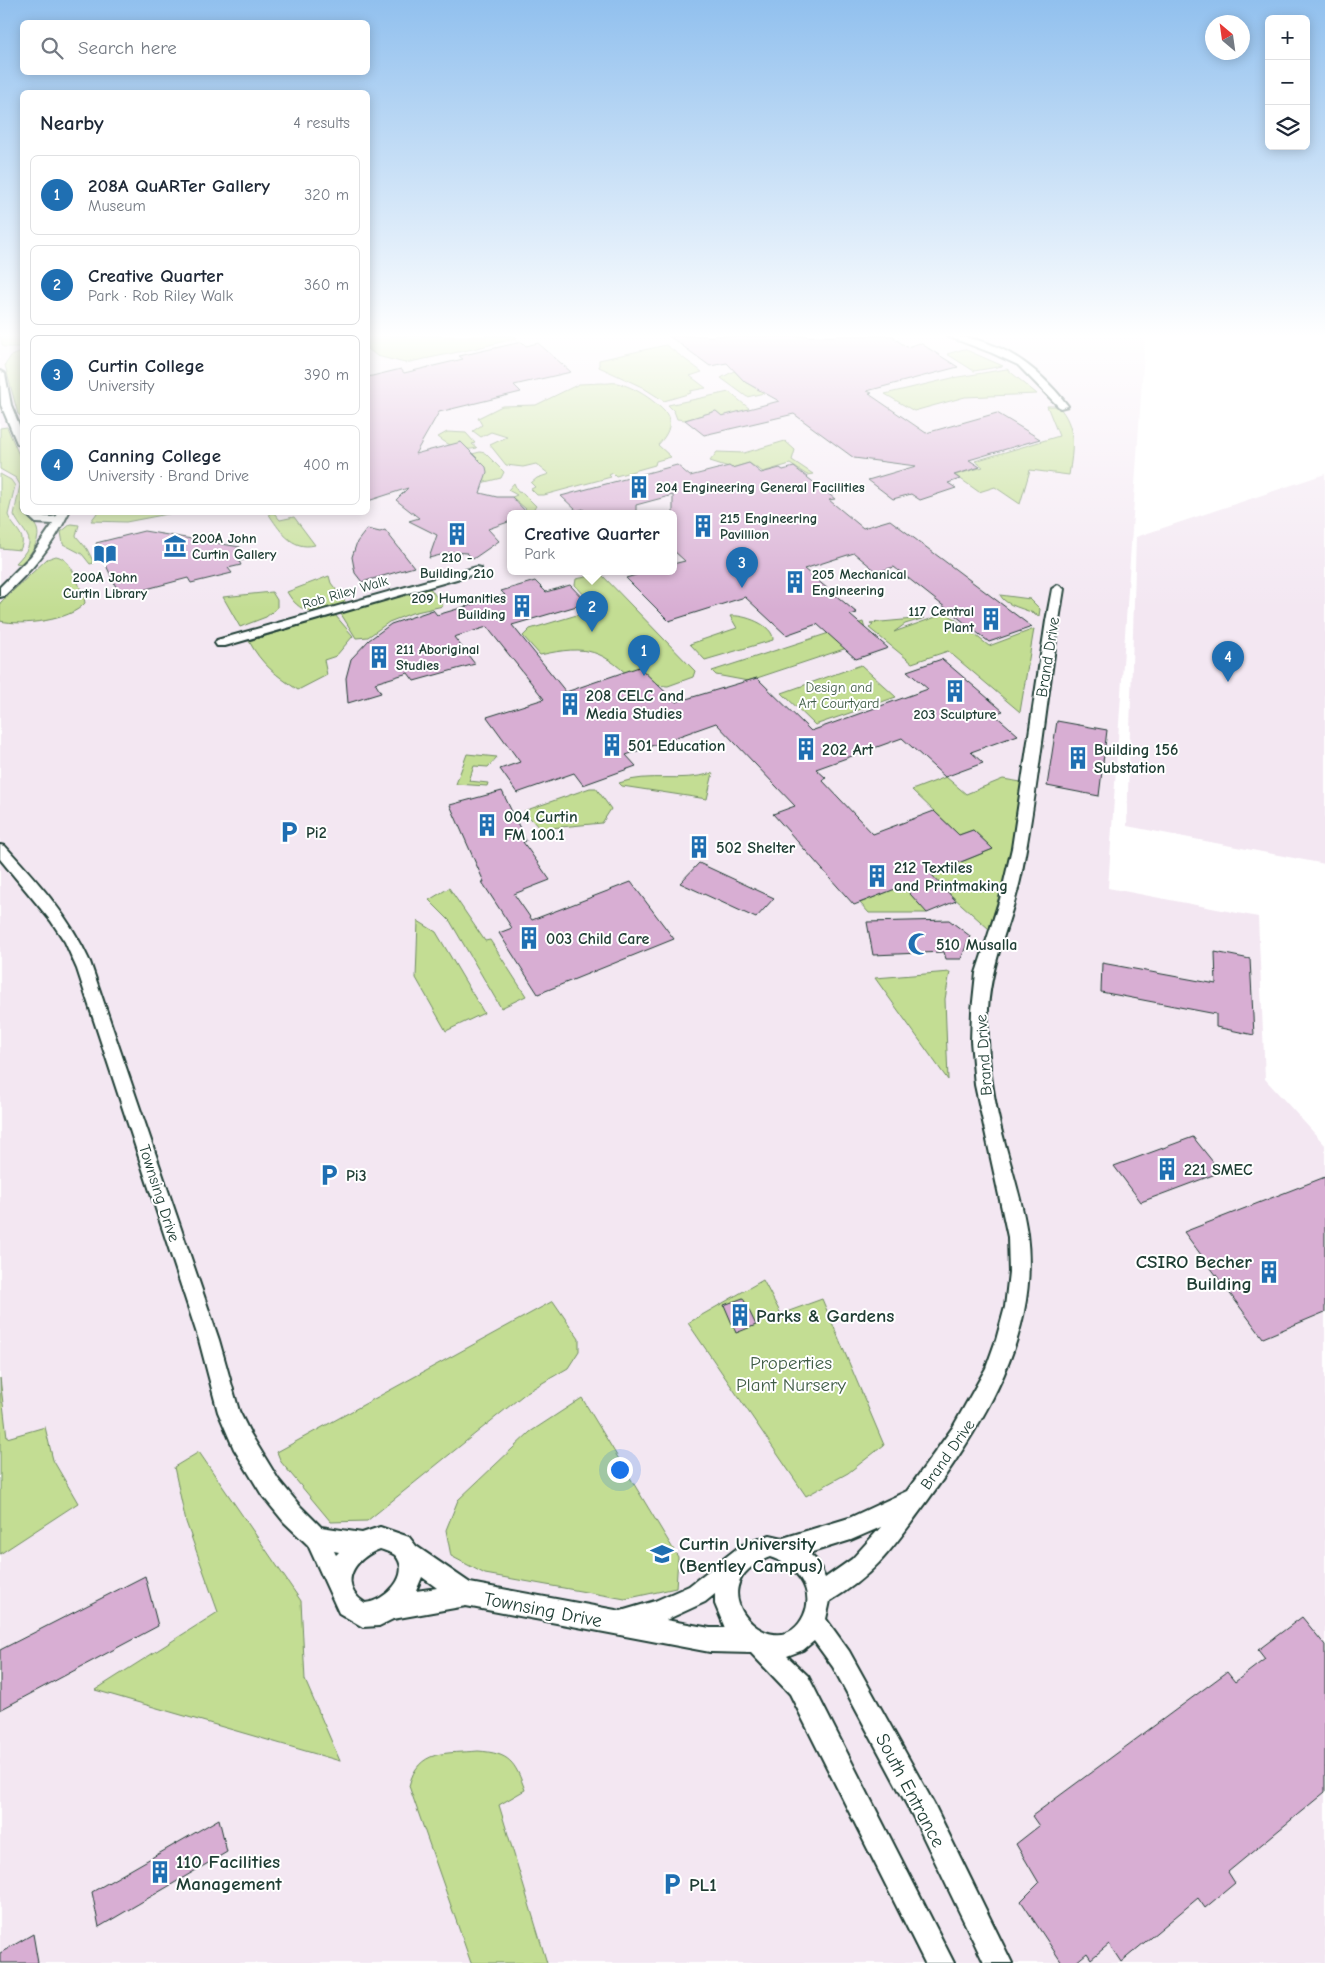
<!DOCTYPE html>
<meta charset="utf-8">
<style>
:root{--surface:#fff;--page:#f2f2f3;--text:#1f2937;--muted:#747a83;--line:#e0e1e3;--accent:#1f6fb2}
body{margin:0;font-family:"Comic Neue",sans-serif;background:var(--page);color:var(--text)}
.controls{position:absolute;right:15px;top:15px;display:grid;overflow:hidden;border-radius:8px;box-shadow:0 2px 12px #0003}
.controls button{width:45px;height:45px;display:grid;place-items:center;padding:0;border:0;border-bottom:1px solid var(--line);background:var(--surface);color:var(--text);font:25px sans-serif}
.compass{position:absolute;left:1205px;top:15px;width:45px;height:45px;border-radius:50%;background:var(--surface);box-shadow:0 2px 12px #0003;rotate:331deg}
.you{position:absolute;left:619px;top:1469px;width:18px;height:18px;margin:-12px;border:4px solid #fff;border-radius:50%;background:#1a73e8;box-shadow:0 0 0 8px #1a73e833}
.badge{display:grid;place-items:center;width:32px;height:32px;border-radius:50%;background:var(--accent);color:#fff;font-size:16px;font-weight:700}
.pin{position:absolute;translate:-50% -41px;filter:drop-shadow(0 1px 2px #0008)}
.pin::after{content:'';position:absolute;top:26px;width:18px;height:15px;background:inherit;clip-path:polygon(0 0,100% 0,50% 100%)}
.popup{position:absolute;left:507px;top:510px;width:170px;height:65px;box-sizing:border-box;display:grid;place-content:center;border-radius:8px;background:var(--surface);filter:drop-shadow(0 1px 4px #0005);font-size:16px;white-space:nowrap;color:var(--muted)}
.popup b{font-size:19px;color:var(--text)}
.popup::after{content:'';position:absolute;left:50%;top:100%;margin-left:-10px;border:10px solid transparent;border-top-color:var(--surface)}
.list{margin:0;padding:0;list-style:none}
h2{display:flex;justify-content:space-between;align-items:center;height:65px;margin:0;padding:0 20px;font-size:21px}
h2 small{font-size:16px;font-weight:400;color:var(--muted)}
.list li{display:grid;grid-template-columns:32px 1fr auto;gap:15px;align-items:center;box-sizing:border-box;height:80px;margin:0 10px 10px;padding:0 10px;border:1px solid var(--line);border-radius:8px}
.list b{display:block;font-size:19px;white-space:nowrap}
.list p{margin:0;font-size:16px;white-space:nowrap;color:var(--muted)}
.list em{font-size:16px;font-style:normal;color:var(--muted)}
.icon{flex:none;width:28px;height:28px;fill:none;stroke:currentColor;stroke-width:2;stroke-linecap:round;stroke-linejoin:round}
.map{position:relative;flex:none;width:1325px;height:1963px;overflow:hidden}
.search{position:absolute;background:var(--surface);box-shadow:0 2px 12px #0003;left:20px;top:20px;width:350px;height:55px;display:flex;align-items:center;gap:12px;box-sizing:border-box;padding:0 18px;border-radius:8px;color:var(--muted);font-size:19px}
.panel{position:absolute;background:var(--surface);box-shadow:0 2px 12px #0003;left:20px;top:90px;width:350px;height:425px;border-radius:8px}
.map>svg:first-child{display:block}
.built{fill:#f3e7f2;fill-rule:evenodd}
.green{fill:#c3dd93;stroke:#718d64}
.building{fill:#d8aed3;stroke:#1f3d34}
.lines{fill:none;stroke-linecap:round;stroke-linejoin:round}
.street-casing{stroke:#1f3d34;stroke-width:4}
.street{fill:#fff;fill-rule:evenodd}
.labels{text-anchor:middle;stroke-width:4;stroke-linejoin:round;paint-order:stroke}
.far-poi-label{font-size:14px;font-weight:bold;fill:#1f3d34;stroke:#fff;text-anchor:start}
.far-street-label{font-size:14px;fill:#1f3d34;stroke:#fff}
.far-park-label{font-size:14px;fill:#405d47;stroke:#fff}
.street-label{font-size:16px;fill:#1f3d34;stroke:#fff}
.poi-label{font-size:16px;font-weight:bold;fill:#1f3d34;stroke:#fff;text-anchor:start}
.near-poi-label{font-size:19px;font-weight:bold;fill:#1f3d34;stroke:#fff;text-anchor:start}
.near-park-label{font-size:19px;fill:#405d47;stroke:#fff}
.near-street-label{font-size:19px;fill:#1f3d34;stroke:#fff}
</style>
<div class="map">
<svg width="1325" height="1963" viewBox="0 0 1325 1963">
<rect width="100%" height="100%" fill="#fff"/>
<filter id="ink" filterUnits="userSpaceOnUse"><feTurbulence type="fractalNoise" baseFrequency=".02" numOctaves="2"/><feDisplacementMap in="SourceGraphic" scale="10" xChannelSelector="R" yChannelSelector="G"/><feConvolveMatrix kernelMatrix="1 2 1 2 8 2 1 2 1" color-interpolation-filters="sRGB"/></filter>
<g filter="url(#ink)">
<!-- built -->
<path class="built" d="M0 336H22V512H368V336H1145L1108 888 1258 917 1265 1079 1325 1145V1963H0ZM511 513H673V571H511Z
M1325 474V864L1127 826 1136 537Z"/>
<!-- green -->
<path class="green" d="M0 336H22V347H3Z
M368 336H515L517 338 473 349 405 363 377 356 368 349Z
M666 345 702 372 690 376 706 388 690 391 691 393 664 401 642 387 599 367V360Z
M964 349 1003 366 974 371 947 354Z
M22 352V417L18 414 5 365 11 356Z
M1007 369 1037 394 965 397 914 411 885 394 952 378Z
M734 371 745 382 764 393 747 397 721 378Z
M602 383C606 384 612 382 617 383 635 387 654 400 666 413 674 425 666 436 658 445L671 457 656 461 655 465 616 476 613 473 609 475 611 477 544 495H537L531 489 535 487 531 483 537 478 549 474 536 464 523 467 506 465 490 445 507 437 491 432 481 437 473 431 482 425 478 418 502 406 536 405 579 384Z
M729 392 750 409 722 416 716 411 685 420 677 419 674 411 668 405Z
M1047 406H1058C1077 426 1073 450 1069 475L1030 470 1020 504 995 487 979 492 955 475 983 467 975 461 1059 436Z
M7 427 22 462V512L25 513C27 518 31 520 35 525 44 538 30 555 21 564L16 563C40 538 26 538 14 515L20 485 16 478 0 469V428Z
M447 432 466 433 475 443 472 444 477 448C462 452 449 446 438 437Z
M785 441 795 450 792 460 813 474 807 475 790 464 763 472 749 463 732 468 710 461 717 452 744 453Z
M480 452 485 453 504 472 501 478 481 483 472 454Z
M0 474 11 480 15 486 8 515C13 529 28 534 20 550L0 548Z
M514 483 518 492 523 493 536 506 534 509 537 513H523L526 509 512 497 517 495 508 490Z
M97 513V512L173 513 126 522 91 521Z
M268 513H274L280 520 294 517 315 545C291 551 279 529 268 513Z
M71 524 79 525 76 536 87 549 94 563 90 564 82 554 63 544 61 532Z
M56 556C73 559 78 585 84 598L85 603C70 621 22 626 0 621V603L47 559Z
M601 574 693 669 695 671 693 677 668 686 637 684C603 650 588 644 540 655L523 636 530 629 597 609 575 585 576 579Z
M329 576 331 583 347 604C321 611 303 620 287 592Z
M426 588H430L443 606 412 613 389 622 368 637 356 638 341 614 353 608Z
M272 592 277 600V608L266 617 240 627 223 597Z
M1000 595 1030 599 1040 609 1039 616C1026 608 1006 607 1000 595Z
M947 613 989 646 1034 629 1020 712 948 651 912 663 869 628 873 625 870 623 925 618 905 624 894 632Z
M335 615 353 636 336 656 324 660 327 675 298 690C277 676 261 664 249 641Z
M730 616C743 614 774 625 773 640L705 660 690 644 737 628Z
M863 622 865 629 877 638 748 681 716 675 712 671Z
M861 665 896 697 815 725 782 693Z
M467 754 497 757 488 767 474 766 469 781 488 783 487 786 456 784Z
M713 773 707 799 622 786 619 783C650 772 679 783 713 773Z
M946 777 966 794 1003 779 1021 782 1012 852 989 929 944 889 927 913H869L860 903 993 849 973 830 959 835 912 790Z
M590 788H596L611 809 602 823 540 829 524 811Z
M449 888 485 941 490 940 526 996 501 1008 450 921 429 900Z
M418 921 436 932 484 1013 446 1031 416 978Z
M950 972 945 999 948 1080 875 978Z
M763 1280 781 1314 822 1299 884 1445 848 1473 806 1496 688 1323Z
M553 1301 579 1339V1351L568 1368 527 1392 367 1521 331 1522 281 1462 277 1452Z
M0 1378 7 1438 45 1427 53 1460 78 1503 0 1554Z
M582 1398 678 1557 676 1588 625 1599 485 1574 451 1556 446 1530 458 1500 530 1432Z
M199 1452 301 1601 305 1680 340 1761 95 1690 218 1612 186 1522 174 1467Z
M478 1751C510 1753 515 1762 525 1790L499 1805 547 1963H471L409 1786C418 1748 447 1754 478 1751Z"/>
<!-- building -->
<path class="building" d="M669 336H894L895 339 907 347 920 343 958 367 867 391 872 393 869 394 926 433 997 413 1040 439 969 460 980 467 954 475 960 479 948 483 956 488 920 500 911 494 893 499 868 480 916 466 854 458 794 414 704 435 685 420 716 411 722 416 779 401 745 382 727 363 710 366Z
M522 342 526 346 538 343 571 372 514 385 521 392 439 412 415 454 461 442 486 467 487 472 480 493 497 497H512L527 513H511V521L488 529 499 541 473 559 467 553 452 552 429 558 437 535 409 521 419 518 396 500 408 488 368 501V377L401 369 404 373 463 359 459 356Z
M749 463 761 473 780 468 783 470 794 467 835 499 829 500 863 528 890 520 1032 627 989 642 894 567 877 572 854 553 804 569 857 613 850 615 888 648 856 659 817 624 786 635 745 597 669 621 626 578 649 571H673V564L685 561 673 550V495L636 505V513H587L583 509 577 511 561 496 677 465 690 476 729 466 732 468Z
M367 529 380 532 385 530 414 567 362 582 355 573 352 557 357 542Z
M144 531 240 547 248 559 239 561 241 565 228 568 232 573 191 583 188 578 120 596 96 543Z
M535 581 546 592 570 585 587 603 512 625 566 692 639 667 676 702 757 678 811 731 928 689 907 671 942 659 1003 711 994 714 1018 735 971 752 983 763 945 777 902 738 816 769 826 778 822 780 873 834 934 811 959 835 973 830 993 849 931 874 956 901 927 913 903 886 854 905 773 814 795 806 716 723 626 755 636 766 583 785 574 773 517 793 500 769 520 762 487 717 544 699 487 627 454 637 475 664 414 681 408 673 375 683 381 693 348 703 346 678 351 659 369 640 391 624 433 610 437 615 505 595 501 591Z
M1057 721 1107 730 1099 796 1047 786Z
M502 791 526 841 523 842 550 880 514 894 532 920 631 882 674 939 538 994 499 933 512 928 482 882H484L450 805Z
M699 863 774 898 756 918 680 883Z
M949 920 970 936 961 959H946L944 952 873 955 867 922Z
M1215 952 1250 959 1254 1035 1216 1027V1014L1101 992 1102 963 1216 984Z
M1193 1137 1221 1172 1141 1202 1114 1166Z
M1325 1177V1312L1263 1338 1184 1232Z
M743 1298 756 1325 736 1333 724 1305Z
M145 1576 158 1626 0 1710V1650Z
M1302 1617 1325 1645V1792L1228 1872 1235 1883 1205 1908 1198 1898 1121 1962 1109 1944 1091 1959 1087 1953 1075 1963H1062L1021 1901 1039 1883 1016 1844 1039 1826 1032 1816 1227 1672 1235 1682 1265 1659 1258 1650Z
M219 1819 227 1852 99 1927 92 1892Z
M33 1934 38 1963H0V1953Z"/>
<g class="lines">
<defs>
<path id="street" d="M947 336C997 336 1039 368 1068 406L1060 408 1018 365 992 353Z
M0 371 5 374 11 405 22 432V446L17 443 1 405Z
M24 512C36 512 44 520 57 516L58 512H69C53 546 31 571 4 596L0 597V587L31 556 53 524 36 523Z
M477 567 481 568V572L225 646H217L215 643 217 640Z
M1058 585 1064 589C1048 683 1040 777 1022 871 1013 918 991 960 988 1009 986 1055 993 1100 1005 1144 1013 1174 1023 1204 1027 1234 1040 1334 984 1423 928 1500 896 1543 878 1573 830 1601L826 1619 849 1651 934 1804 1012 1963H984L916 1822 833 1667 814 1641 803 1650 787 1656 808 1676 954 1963H925L790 1694 751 1653 710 1652 466 1606 393 1619 379 1626 363 1627 339 1613 308 1545 284 1522 262 1495 234 1449 218 1412 199 1340 77 969 65 942 51 921 0 859V845L5 846C38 882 70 917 90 962L219 1340 239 1411 250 1433 278 1479 300 1506 321 1527 362 1533 380 1527 409 1537 416 1546 470 1583 621 1611 655 1601 689 1586 740 1546 770 1535 783 1538 849 1518 907 1491 953 1427 986 1368 996 1340 1005 1307 1009 1272 1008 1237 975 1085 971 1041 972 1011 976 973 1000 899 1012 848 1046 621 1052 589ZM881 1527 852 1559 825 1578 818 1562 809 1553 851 1540ZM380 1549C385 1551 391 1552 395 1555 413 1574 385 1602 365 1603 337 1585 354 1558 380 1549ZM334 1551 339 1552 336 1555ZM770 1557C794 1564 816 1589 804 1615 778 1672 690 1587 770 1557ZM422 1577 437 1588 416 1591ZM715 1594V1604L725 1628H710L666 1620 705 1602Z"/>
</defs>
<!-- street casing -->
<use href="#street" class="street-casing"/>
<!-- street -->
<use href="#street" class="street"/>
</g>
</g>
<!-- sky -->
<linearGradient id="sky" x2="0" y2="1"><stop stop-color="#91c0ee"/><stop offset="0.55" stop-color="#fff"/><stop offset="1" stop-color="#fff" stop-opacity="0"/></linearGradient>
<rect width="1325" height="610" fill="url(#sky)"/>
<!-- icons -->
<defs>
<symbol id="building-bare" viewBox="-9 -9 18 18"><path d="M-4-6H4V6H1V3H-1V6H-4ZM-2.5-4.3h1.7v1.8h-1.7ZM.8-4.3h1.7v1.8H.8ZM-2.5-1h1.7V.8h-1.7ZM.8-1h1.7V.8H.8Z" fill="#1f6fb2" stroke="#fff" stroke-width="2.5" paint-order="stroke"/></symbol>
<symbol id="museum-bare" viewBox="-9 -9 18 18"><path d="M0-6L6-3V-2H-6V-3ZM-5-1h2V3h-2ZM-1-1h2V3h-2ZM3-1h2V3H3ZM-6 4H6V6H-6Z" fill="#1f6fb2" stroke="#fff" stroke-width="2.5" paint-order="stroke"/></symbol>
<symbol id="library-bare" viewBox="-9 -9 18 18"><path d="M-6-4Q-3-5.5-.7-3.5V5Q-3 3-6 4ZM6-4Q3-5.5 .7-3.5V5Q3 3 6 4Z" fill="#1f6fb2" stroke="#fff" stroke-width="2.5" paint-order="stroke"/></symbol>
<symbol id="parking-bare" viewBox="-9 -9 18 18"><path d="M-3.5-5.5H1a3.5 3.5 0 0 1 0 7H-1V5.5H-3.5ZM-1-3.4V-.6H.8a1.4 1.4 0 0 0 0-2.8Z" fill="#1f6fb2" stroke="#fff" stroke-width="2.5" paint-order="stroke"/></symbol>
<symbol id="mosque-bare" viewBox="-9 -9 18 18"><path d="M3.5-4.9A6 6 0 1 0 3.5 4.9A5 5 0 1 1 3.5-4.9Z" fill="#1f6fb2" stroke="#fff" stroke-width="2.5" paint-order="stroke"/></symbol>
<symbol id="university-bare" viewBox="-9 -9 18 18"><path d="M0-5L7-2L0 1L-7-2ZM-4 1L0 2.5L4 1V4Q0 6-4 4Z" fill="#1f6fb2" stroke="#fff" stroke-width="2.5" paint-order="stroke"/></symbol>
</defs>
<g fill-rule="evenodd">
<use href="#building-bare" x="623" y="471" width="32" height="32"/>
<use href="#building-bare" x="687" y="510" width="32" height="32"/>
<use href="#building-bare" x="441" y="518" width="32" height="32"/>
<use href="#museum-bare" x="159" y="530" width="32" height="32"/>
<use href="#library-bare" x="89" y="538" width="32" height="32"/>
<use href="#building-bare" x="779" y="566" width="32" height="32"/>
<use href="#building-bare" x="506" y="590" width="32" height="32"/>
<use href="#building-bare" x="975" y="603" width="32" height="32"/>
<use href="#building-bare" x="363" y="641" width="32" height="32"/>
<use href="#building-bare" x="939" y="675" width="32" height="32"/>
<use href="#building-bare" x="554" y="688" width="32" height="32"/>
<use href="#building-bare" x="596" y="729" width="32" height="32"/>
<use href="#building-bare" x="790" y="733" width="32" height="32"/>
<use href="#building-bare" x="1062" y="742" width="32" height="32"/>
<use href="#building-bare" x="471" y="809" width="32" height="32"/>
<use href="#parking-bare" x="273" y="816" width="32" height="32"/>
<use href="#building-bare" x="683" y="831" width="32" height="32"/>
<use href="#building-bare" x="861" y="860" width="32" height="32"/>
<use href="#building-bare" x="513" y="922" width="32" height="32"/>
<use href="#mosque-bare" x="903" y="928" width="32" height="32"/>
<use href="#building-bare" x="1151" y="1153" width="32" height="32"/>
<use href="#parking-bare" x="313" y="1159" width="32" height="32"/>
<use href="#building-bare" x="1253" y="1256" width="32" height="32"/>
<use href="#building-bare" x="724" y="1299" width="32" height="32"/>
<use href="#university-bare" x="646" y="1538" width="32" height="32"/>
<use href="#building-bare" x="144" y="1856" width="32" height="32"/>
<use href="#parking-bare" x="656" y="1868" width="32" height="32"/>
</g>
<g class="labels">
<!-- far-poi labels -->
<g class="far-poi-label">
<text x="656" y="492">204 Engineering General Facilities</text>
<text x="720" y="523">215 Engineering<tspan x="720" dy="16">Pavillion</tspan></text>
<text x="192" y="543">200A John<tspan x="192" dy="16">Curtin Gallery</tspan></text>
<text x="457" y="562" text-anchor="middle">210 -<tspan x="457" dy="16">Building 210</tspan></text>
<text x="812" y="579">205 Mechanical<tspan x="812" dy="16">Engineering</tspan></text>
<text x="105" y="582" text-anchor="middle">200A John<tspan x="105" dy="16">Curtin Library</tspan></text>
<text x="506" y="603" text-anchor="end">209 Humanities<tspan x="506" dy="16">Building</tspan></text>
<text x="974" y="616" text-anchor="end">117 Central<tspan x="974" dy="16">Plant</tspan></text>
<text x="396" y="654">211 Aboriginal<tspan x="396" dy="16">Studies</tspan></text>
<text x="955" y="719" text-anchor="middle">203 Sculpture</text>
</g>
<!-- far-street labels -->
<g class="far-street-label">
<text transform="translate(345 592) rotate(-16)" y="5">Rob Riley Walk</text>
</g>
<!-- far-park labels -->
<g class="far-park-label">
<text x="839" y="692">Design and<tspan x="839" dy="16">Art Courtyard</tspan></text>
</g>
<!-- street labels -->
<g class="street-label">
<text transform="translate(1047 657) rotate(-81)" y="6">Brand Drive</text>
<text transform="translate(983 1055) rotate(-94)" y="6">Brand Drive</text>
<text transform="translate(160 1193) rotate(72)" y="6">Townsing Drive</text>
<text transform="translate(947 1454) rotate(-55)" y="6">Brand Drive</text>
</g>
<!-- poi labels -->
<g class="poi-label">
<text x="586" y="701">208 CELC and<tspan x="586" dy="18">Media Studies</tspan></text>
<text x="628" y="751">501 Education</text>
<text x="822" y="755">202 Art</text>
<text x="1094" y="755">Building 156<tspan x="1094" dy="18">Substation</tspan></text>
<text x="504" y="822">004 Curtin<tspan x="504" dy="18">FM 100.1</tspan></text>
<text x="306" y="838">Pi2</text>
<text x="716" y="853">502 Shelter</text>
<text x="894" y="873">212 Textiles<tspan x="894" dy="18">and Printmaking</tspan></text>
<text x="546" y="944">003 Child Care</text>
<text x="936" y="950">510 Musalla</text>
<text x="1184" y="1175">221 SMEC</text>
<text x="346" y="1181">Pi3</text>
</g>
<!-- near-poi labels -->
<g class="near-poi-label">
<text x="1252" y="1268" text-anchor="end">CSIRO Becher<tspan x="1252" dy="22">Building</tspan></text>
<text x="756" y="1322">Parks &amp; Gardens</text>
<text x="679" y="1550">Curtin University<tspan x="679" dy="22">(Bentley Campus)</tspan></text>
<text x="176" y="1868">110 Facilities<tspan x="176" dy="22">Management</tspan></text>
<text x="689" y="1891">PL1</text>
</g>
<!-- near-park labels -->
<g class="near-park-label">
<text x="791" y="1369">Properties<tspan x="791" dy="22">Plant Nursery</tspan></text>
</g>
<!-- near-street labels -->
<g class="near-street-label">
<text transform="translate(543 1609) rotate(11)" y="7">Townsing Drive</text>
<text transform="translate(911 1790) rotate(62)" y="7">South Entrance</text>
</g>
</g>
</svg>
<div class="controls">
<button>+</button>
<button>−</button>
<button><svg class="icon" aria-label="layers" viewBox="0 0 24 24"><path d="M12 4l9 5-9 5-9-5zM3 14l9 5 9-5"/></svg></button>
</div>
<svg class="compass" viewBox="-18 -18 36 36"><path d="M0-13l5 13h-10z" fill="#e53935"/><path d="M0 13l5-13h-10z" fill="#747a83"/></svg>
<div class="you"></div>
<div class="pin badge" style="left:644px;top:676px">1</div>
<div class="pin badge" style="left:592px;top:632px">2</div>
<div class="popup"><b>Creative Quarter</b>Park</div>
<div class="pin badge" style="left:742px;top:588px">3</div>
<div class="pin badge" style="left:1228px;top:682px">4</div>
<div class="search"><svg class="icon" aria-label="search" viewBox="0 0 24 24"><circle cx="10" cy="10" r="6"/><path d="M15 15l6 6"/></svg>Search here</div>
<section class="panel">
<h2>Nearby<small>4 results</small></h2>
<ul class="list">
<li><span class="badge">1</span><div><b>208A QuARTer Gallery</b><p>Museum</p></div><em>320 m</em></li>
<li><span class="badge">2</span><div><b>Creative Quarter</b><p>Park · Rob Riley Walk</p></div><em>360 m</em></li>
<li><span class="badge">3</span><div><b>Curtin College</b><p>University</p></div><em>390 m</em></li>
<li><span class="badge">4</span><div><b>Canning College</b><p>University · Brand Drive</p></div><em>400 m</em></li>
</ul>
</section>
</div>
